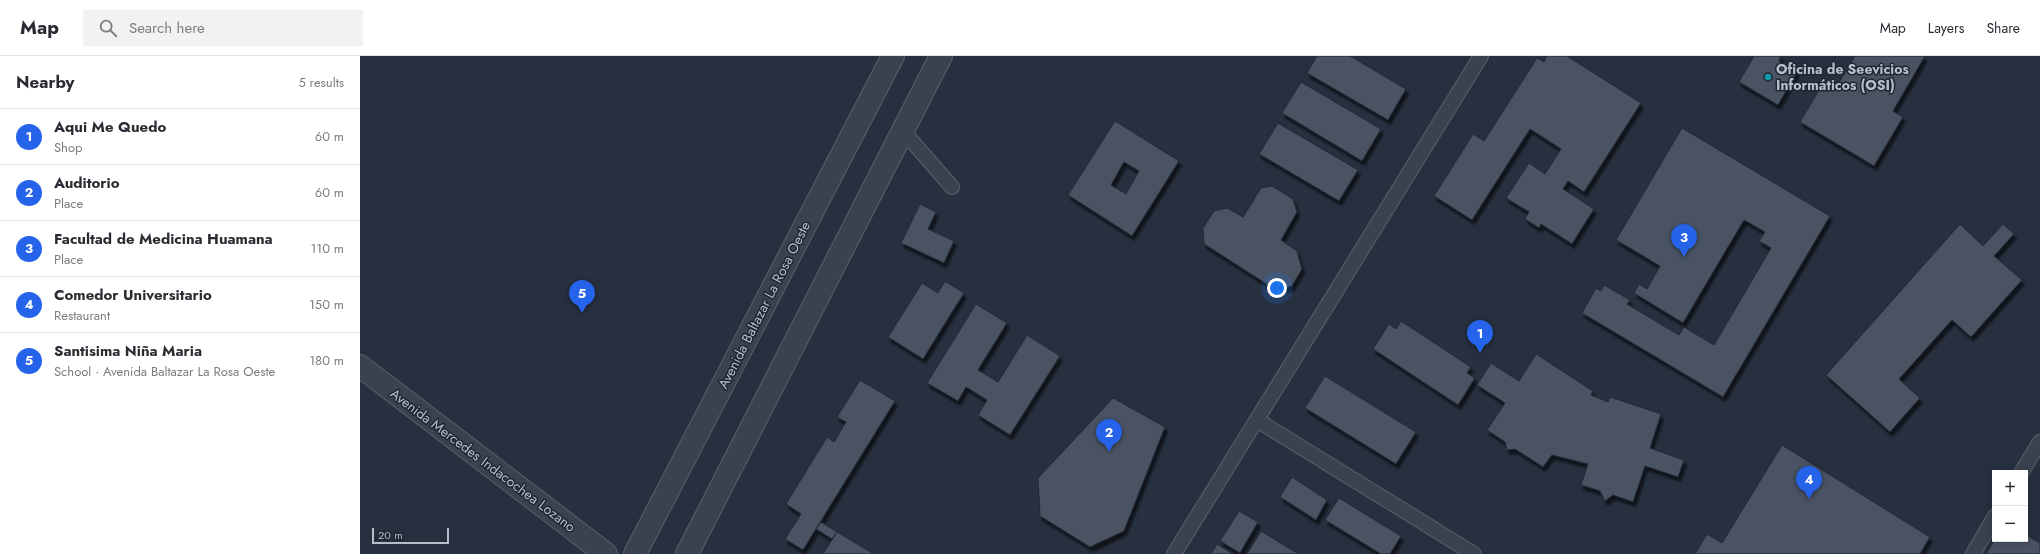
<!DOCTYPE html>
<meta charset="utf-8">
<style>
:root{--surface:#fff;--page:#f2f2f3;--text:#2b2b33;--muted:#7c7c81;--line:#e1e1e2;--accent:#2563eb}
body{margin:0;font-family:Jost,sans-serif;background:var(--page);color:var(--text)}
.controls{position:absolute;right:12px;bottom:12px;display:grid;overflow:hidden;border-radius:0px;box-shadow:0 2px 10px #0003}
.controls button{width:36px;height:36px;display:grid;place-items:center;padding:0;border:0;border-bottom:1px solid var(--line);background:var(--surface);color:var(--text);font:20px sans-serif}
.scale{position:absolute;left:12px;bottom:10px;width:77px;box-sizing:border-box;padding-left:4px;border:2px solid #b8bdc9;border-top:0;font-size:11px;line-height:14px;white-space:nowrap;color:#b8bdc9;-webkit-text-stroke:3px #202734;paint-order:stroke}
.you{position:absolute;left:917px;top:232px;width:14px;height:14px;margin:-10px;border:3px solid #fff;border-radius:50%;background:#1a73e8;box-shadow:0 0 0 6px #1a73e833}
.badge{display:grid;place-items:center;width:26px;height:26px;border-radius:50%;background:var(--accent);color:#fff;font-size:13px;font-weight:700}
.pin{position:absolute;translate:-50% -33px;filter:drop-shadow(0 1px 2px #0008)}
.pin::after{content:'';position:absolute;top:21px;width:14px;height:12px;background:inherit;clip-path:polygon(0 0,100% 0,50% 100%)}
.list{margin:0;padding:0;list-style:none}
h2{display:flex;justify-content:space-between;align-items:center;height:52px;margin:0;padding:0 16px;font-size:17px}
h2 small{font-size:13px;font-weight:400;color:var(--muted)}
.list li{display:grid;grid-template-columns:26px 1fr auto;gap:12px;align-items:center;box-sizing:border-box;height:56px;padding:0 16px;border-top:1px solid var(--line)}
.list b{display:block;font-size:15px;white-space:nowrap}
.list p{margin:0;font-size:13px;white-space:nowrap;color:var(--muted)}
.list em{font-size:13px;font-style:normal;color:var(--muted)}
.icon{flex:none;width:22px;height:22px;fill:none;stroke:currentColor;stroke-width:2;stroke-linecap:round;stroke-linejoin:round}
.map{position:relative;flex:none;width:1680px;height:498px;overflow:hidden}
header{display:flex;align-items:center;gap:24px;box-sizing:border-box;height:56px;padding:0 20px;background:var(--surface);border-bottom:1px solid var(--line)}
header strong{font-size:19px}
nav{display:flex;gap:22px;margin-inline-start:auto;font-size:14px}
.search{width:280px;height:36px;background:var(--page);display:flex;align-items:center;gap:10px;box-sizing:border-box;padding:0 14px;border-radius:0px;color:var(--muted);font-size:15px}
main{display:flex}
aside{flex:1;background:var(--surface)}
.map>svg:first-child{display:block}
.building{fill:#495262;stroke:#222936;fill-rule:evenodd;filter:url(#shadow)}
.lines{fill:none;stroke-linecap:round;stroke-linejoin:round}
.service-casing{stroke:#59606c;stroke-width:16}
.tertiary-casing{stroke:#59606c;stroke-width:24}
.service{stroke:#3b424f;stroke-width:14}
.tertiary{stroke:#3b424f;stroke-width:22}
.culture-dot{fill:#0f9aa8;stroke:#202734;stroke-width:1.5}
.labels{text-anchor:middle;stroke-width:3;stroke-linejoin:round;paint-order:stroke}
.poi-label{font-size:14px;font-weight:bold;fill:#b8bdc9;stroke:#202734;text-anchor:start}
.street-label{font-size:14px;fill:#b8bdc9;stroke:#202734}
</style>
<header>
<strong>Map</strong>
<div class="search"><svg class="icon" aria-label="search" viewBox="0 0 24 24"><circle cx="10" cy="10" r="6"/><path d="M15 15l6 6"/></svg>Search here</div>
<nav><a>Map</a><a>Layers</a><a>Share</a></nav>
</header>
<main>
<aside>
<h2>Nearby<small>5 results</small></h2>
<ul class="list">
<li><span class="badge">1</span><div><b>Aqui Me Quedo</b><p>Shop</p></div><em>60 m</em></li>
<li><span class="badge">2</span><div><b>Auditorio</b><p>Place</p></div><em>60 m</em></li>
<li><span class="badge">3</span><div><b>Facultad de Medicina Huamana</b><p>Place</p></div><em>110 m</em></li>
<li><span class="badge">4</span><div><b>Comedor Universitario</b><p>Restaurant</p></div><em>150 m</em></li>
<li><span class="badge">5</span><div><b>Santisima Niña Maria</b><p>School · Avenida Baltazar La Rosa Oeste</p></div><em>180 m</em></li>
</ul>
</aside>
<div class="map">
<svg width="1680" height="498" viewBox="0 0 1680 498">
<defs>
<filter id="shadow"><feDropShadow dx="2.5" dy="4.5" stdDeviation="1" flood-color="#0009"/></filter>
</defs>
<rect width="100%" height="100%" fill="#27303f"/>
<!-- building -->
<path class="building" d="M957 0H990L1046 33 1028 64 947 17Z
M1187 0H1207L1281 47 1224 136 1208 125 1203 133 1234 153 1212 188 1181 168 1179 172 1165 163 1169 156 1146 142 1169 107 1185 118 1201 93 1170 73 1112 164 1074 140 1113 78 1124 85 1177 2 1184 6Z
M1394 0H1421L1419 5 1437 16 1418 49 1379 26Z
M1495 0H1565L1533 55 1543 61 1514 110 1440 66 1465 24 1477 30Z
M941 26 1021 73 1002 105 922 57Z
M755 65 819 105 772 180 708 139ZM764 106 779 115 766 138 751 129Z
M918 67 998 114 979 145 899 98Z
M1322 72 1470 160 1363 341 1222 257 1236 232 1241 235 1244 229 1270 244 1267 248 1319 279 1324 271 1354 289 1411 192 1399 185 1405 176 1384 164 1323 267 1274 237 1279 228 1287 233 1300 210 1256 184Z
M912 130 933 143 937 156 921 184 937 195 942 213 932 230 916 234 844 188 843 172 854 155 867 152 883 161 901 132Z
M560 148 576 156 568 173 594 185 584 207 541 187Z
M1600 168 1623 190 1643 168 1654 178 1634 200 1662 224 1611 281 1592 264 1539 323 1560 342 1530 376 1466 319Z
M585 225 604 237 563 303 528 281 562 227 578 237Z
M616 248 647 267 618 314 638 326 667 279 700 300 650 379 618 359 627 344 606 331 598 345 567 327Z
M1041 265 1111 311 1107 317 1115 322 1098 349 1013 293 1029 268 1036 273Z
M1176 298 1233 335 1231 339 1248 346 1250 341 1301 358 1290 392 1324 404 1318 421 1285 410 1273 446 1253 439 1245 445 1240 435 1221 429 1228 408 1192 399 1183 411 1155 393 1147 394 1145 386 1127 374 1145 347 1117 329 1131 307 1159 325Z
M965 320 1056 376 1036 408 945 352Z
M500 324 535 345 443 494 425 483 441 458 426 448 467 381 474 386 486 366 477 361Z
M753 342 805 371 764 475 730 491 680 460 678 422Z
M1422 389 1570 481 1560 498H1335L1347 478 1362 487Z
M932 421 967 444 956 464 920 441Z
M979 442 1041 480 1030 498H1021L965 464Z
M879 455 898 466 880 497 860 485Z
M461 466 477 476 472 483 456 473Z
M901 475 937 497 936 498H887Z
M477 476 514 498H463Z
M1665 478 1680 487V498H1626L1635 483H1665Z
M857 488 873 498H851Z"/>
<g class="lines">
<defs>
<path id="service" d="M543 75 592 131
M897 364 1114 498
M1661 417 1680 386
M814 498 1121 0
M1613 498 1635 460"/>
<path id="tertiary" d="M0 310 246 498
M275 498 533 0
M327 498 581 0"/>
</defs>
<!-- service casing -->
<use href="#service" class="service-casing"/>
<!-- tertiary casing -->
<use href="#tertiary" class="tertiary-casing"/>
<!-- service -->
<use href="#service" class="service"/>
<!-- tertiary -->
<use href="#tertiary" class="tertiary"/>
</g>
<!-- markers -->
<circle class="culture-dot" cx="1408" cy="21" r="4"/>
<g class="labels">
<!-- poi labels -->
<g class="poi-label">
<text x="1416" y="18">Oficina de Seevicios<tspan x="1416" dy="16">Informáticos (OSI)</tspan></text>
</g>
<!-- street labels -->
<g class="street-label">
<text transform="translate(404 249) rotate(-63)" y="5">Avenida Baltazar La Rosa Oeste</text>
<text transform="translate(123 404) rotate(37)" y="5">Avenida Mercedes Indacochea Lozano</text>
</g>
</g>
</svg>
<div class="controls">
<button>+</button>
<button>−</button>
</div>
<div class="scale">20 m</div>
<div class="you"></div>
<div class="pin badge" style="left:1120px;top:297px">1</div>
<div class="pin badge" style="left:749px;top:396px">2</div>
<div class="pin badge" style="left:1324px;top:201px">3</div>
<div class="pin badge" style="left:1449px;top:443px">4</div>
<div class="pin badge" style="left:222px;top:257px">5</div>
</div>
</main>
